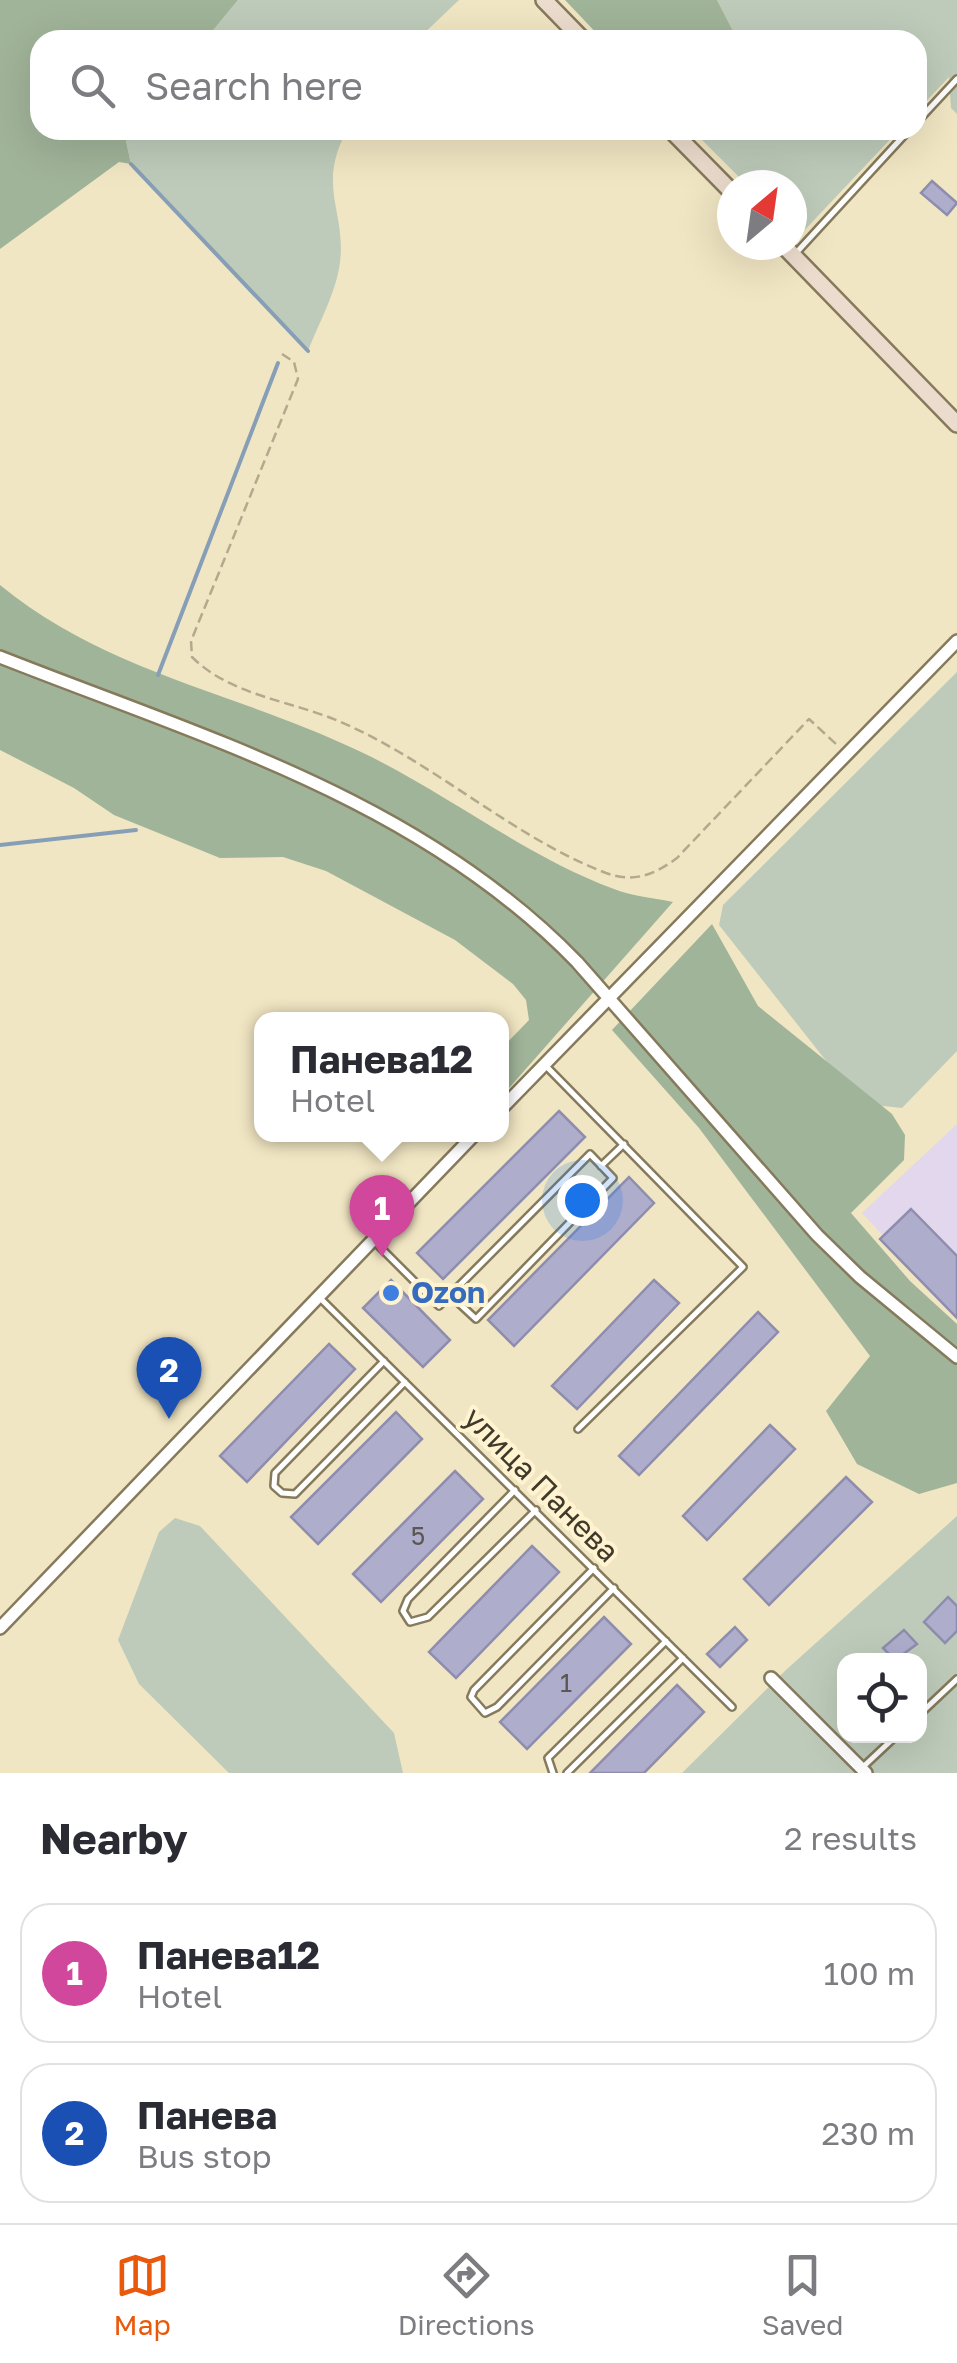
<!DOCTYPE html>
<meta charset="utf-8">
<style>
:root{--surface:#fff;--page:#f7f7f7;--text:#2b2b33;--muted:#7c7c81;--line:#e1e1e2;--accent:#ea580c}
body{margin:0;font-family:"Golos Text",sans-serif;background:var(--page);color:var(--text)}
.controls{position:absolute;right:30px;bottom:30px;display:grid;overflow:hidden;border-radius:20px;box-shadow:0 10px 40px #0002}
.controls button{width:90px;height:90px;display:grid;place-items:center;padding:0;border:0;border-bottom:2px solid var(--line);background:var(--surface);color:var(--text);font:50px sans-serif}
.compass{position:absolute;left:717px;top:170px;width:90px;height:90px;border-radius:50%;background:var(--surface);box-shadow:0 10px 40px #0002;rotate:29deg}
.you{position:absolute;left:582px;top:1200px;width:35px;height:35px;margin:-25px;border:8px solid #fff;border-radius:50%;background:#1a73e8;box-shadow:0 0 0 15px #1a73e833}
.badge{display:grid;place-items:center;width:65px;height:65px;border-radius:50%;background:var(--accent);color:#fff;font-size:32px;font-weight:700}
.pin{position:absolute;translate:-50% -82px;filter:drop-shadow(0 2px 5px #0008)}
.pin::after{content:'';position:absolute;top:52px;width:35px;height:30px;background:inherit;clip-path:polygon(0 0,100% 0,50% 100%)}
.popup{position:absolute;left:254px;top:1012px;width:255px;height:130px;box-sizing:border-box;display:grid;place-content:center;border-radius:20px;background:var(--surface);filter:drop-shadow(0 2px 8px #0005);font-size:32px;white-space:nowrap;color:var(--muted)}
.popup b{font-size:38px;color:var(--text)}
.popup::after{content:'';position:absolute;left:50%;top:100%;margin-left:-20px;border:20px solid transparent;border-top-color:var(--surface)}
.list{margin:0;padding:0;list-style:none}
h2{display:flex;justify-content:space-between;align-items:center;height:130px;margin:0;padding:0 40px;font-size:42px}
h2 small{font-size:32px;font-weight:400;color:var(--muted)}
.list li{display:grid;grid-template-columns:65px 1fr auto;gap:30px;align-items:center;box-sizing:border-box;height:140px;margin:0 20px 20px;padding:0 20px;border:2px solid var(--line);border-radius:30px}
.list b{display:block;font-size:38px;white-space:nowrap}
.list p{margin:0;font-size:32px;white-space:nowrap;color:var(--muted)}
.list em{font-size:32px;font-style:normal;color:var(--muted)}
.icon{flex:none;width:55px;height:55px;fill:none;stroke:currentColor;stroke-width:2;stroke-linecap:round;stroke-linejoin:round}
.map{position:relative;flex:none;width:957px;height:1773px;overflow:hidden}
.search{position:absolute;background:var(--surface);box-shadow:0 10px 40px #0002;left:30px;right:30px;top:30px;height:110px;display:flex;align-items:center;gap:25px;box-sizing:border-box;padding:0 35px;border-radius:30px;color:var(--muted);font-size:38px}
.sheet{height:450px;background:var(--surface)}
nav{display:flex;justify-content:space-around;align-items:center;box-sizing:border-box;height:140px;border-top:2px solid var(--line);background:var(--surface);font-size:28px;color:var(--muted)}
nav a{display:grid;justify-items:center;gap:5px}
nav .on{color:var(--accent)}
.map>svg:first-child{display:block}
.industrial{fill:#e2d7ec}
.green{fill:#becbba;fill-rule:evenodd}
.forest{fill:#a0b499}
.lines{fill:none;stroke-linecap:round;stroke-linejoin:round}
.stream{stroke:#879fb6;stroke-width:4}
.building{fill:#aeadcc;stroke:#8e8dad;stroke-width:2.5}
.lane-casing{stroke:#857a5b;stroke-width:10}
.street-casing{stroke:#857a5b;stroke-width:16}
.secondary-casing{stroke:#857a5b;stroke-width:20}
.path{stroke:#b2aa8e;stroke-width:2.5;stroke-dasharray:10 5;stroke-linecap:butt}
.lane{stroke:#fff;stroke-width:5}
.street{stroke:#fff;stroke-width:11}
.secondary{stroke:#ecdccd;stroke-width:15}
.shop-dot{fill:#3f7fe0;stroke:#fff3d0;stroke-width:4}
.labels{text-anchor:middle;stroke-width:8;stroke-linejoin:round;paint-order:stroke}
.number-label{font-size:25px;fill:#5b5754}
.shop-label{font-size:30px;font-weight:bold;fill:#366cbe;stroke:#fff3d0;text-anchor:start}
.street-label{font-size:30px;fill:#3f3a2c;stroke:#fff3d0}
</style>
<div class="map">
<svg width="957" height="1773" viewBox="0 0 957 1773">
<rect width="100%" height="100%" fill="#f1e6c3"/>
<!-- industrial -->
<path class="industrial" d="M957 1124V1315L862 1213Z"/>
<!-- green -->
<path class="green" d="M238 0H459L417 40H205Z
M717 0H957V114L951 108 949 77 917 111V40H732L733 31Z
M134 130H347C315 189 349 213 339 269 334 296 318 325 308 351L131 164 126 140Z
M692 130H899L799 236 792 229V185H747Z
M957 672V1051L902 1108 874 1105 853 1095 719 925 723 905Z
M957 1516V1773H682L787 1669ZM844 1660H920V1736H844Z
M175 1518 200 1526 394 1733 403 1773H229L139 1684 118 1640 159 1532Z"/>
<!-- forest -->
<path class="forest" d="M0 0H238L205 40H40V130H134L126 141 131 164 119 162 0 249Z
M565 0H717L733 31 732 40H603Z
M0 585C107 673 236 692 359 751 446 792 523 855 614 889 632 896 654 898 673 902L502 1096V1048L529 1020 526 1000 513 984 455 940 326 871 283 857 220 858 114 815 74 788 0 750Z
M712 924 758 1006 892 1114 905 1135 904 1160 851 1213 910 1281 957 1324V1483L919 1494 857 1464 826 1411 870 1356 699 1128 612 1030Z"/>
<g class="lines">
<!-- stream -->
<path class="stream" d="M131 164 308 351
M158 675 278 363
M0 845 136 830"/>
</g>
<!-- building -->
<path class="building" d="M932 181 957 203 947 215 921 193Z
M559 1111 585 1137 443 1279 417 1253Z
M629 1177 654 1203 514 1346 488 1320Z
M911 1209 957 1256V1318L880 1239Z
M391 1280 450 1340 423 1367 363 1308Z
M654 1280 679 1303 577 1409 552 1386Z
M758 1312 778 1332 639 1475 619 1456Z
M329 1344 355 1369 247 1482 220 1456Z
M396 1412 422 1439 318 1544 291 1517Z
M770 1425 795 1449 707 1540 683 1516Z
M455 1471 483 1499 381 1602 353 1574Z
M846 1477 872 1502 769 1605 744 1579Z
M532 1546 559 1572 456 1678 429 1652Z
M948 1597 957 1606V1631L945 1643 924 1622Z
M604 1617 631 1644 527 1749 500 1722Z
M735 1627 747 1640 720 1667 707 1654Z
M904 1630 917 1644 895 1660 883 1648Z
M677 1685 704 1712 644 1773H590Z"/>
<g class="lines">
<defs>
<path id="lane" d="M917 122 957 79
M796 253 909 130
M545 1065 743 1267 578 1429
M601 1166 624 1144
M374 1241 439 1306 590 1154 613 1178 476 1319 450 1295
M319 1297 732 1707
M384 1361 275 1473 274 1486 282 1493 295 1494 405 1382
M515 1490 408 1599 403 1611 410 1622 428 1617 536 1510
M594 1568 474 1690 471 1697 485 1713 497 1707 614 1588
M920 1714 957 1679
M864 1766 896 1736
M553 1773 548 1758 666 1641
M567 1773 683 1658"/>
<path id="street" d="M0 657C205 738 420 800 577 962L817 1235 860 1277 957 1357
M502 1108 957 641
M0 1628 475 1134
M771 1678 866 1773"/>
<path id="secondary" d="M544 0 583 40
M671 130 732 192
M783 245 957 424"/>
</defs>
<!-- lane casing -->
<use href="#lane" class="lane-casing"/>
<!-- street casing -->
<use href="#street" class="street-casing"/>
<!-- secondary casing -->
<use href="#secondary" class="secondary-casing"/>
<!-- path -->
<path class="path" d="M282 354 294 362 298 379 191 641 192 657C229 694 285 700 331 718 427 756 511 837 606 873 634 883 654 875 677 858L809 719 836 744"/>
<!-- lane -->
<use href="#lane" class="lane"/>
<!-- street -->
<use href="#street" class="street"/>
<!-- secondary -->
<use href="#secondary" class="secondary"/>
</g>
<!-- markers -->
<circle class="shop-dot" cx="391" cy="1293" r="10"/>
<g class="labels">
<!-- number labels -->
<g class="number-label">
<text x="418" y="1545">5</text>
<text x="566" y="1692">1</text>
</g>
<!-- shop labels -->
<g class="shop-label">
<text x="411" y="1303">Ozon</text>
</g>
<!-- street labels -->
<g class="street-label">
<text transform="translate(541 1485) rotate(45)" y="10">улица Панева</text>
</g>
</g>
</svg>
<div class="controls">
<button><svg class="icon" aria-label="locate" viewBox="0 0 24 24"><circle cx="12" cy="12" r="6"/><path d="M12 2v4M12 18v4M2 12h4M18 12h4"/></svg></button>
</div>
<svg class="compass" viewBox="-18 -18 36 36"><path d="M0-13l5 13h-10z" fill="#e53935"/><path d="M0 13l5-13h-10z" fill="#7c7c81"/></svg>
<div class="you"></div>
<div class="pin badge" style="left:382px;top:1257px;background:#d1479c">1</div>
<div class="popup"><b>Панева12</b>Hotel</div>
<div class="pin badge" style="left:169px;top:1419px;background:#1a4fb4">2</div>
<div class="search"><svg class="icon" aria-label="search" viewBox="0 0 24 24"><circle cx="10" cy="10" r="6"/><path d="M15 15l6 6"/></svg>Search here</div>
</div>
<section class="sheet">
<h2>Nearby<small>2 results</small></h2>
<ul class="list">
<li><span class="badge" style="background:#d1479c">1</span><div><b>Панева12</b><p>Hotel</p></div><em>100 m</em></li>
<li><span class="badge" style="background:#1a4fb4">2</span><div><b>Панева</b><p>Bus stop</p></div><em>230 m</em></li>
</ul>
</section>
<nav>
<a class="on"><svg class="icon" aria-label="map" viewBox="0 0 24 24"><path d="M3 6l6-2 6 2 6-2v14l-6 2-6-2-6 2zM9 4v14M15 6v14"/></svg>Map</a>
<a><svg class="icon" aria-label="directions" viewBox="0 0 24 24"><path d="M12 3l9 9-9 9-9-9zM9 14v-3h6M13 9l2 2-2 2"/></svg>Directions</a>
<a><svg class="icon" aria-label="saved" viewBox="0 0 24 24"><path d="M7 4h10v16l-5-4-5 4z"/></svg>Saved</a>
</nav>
